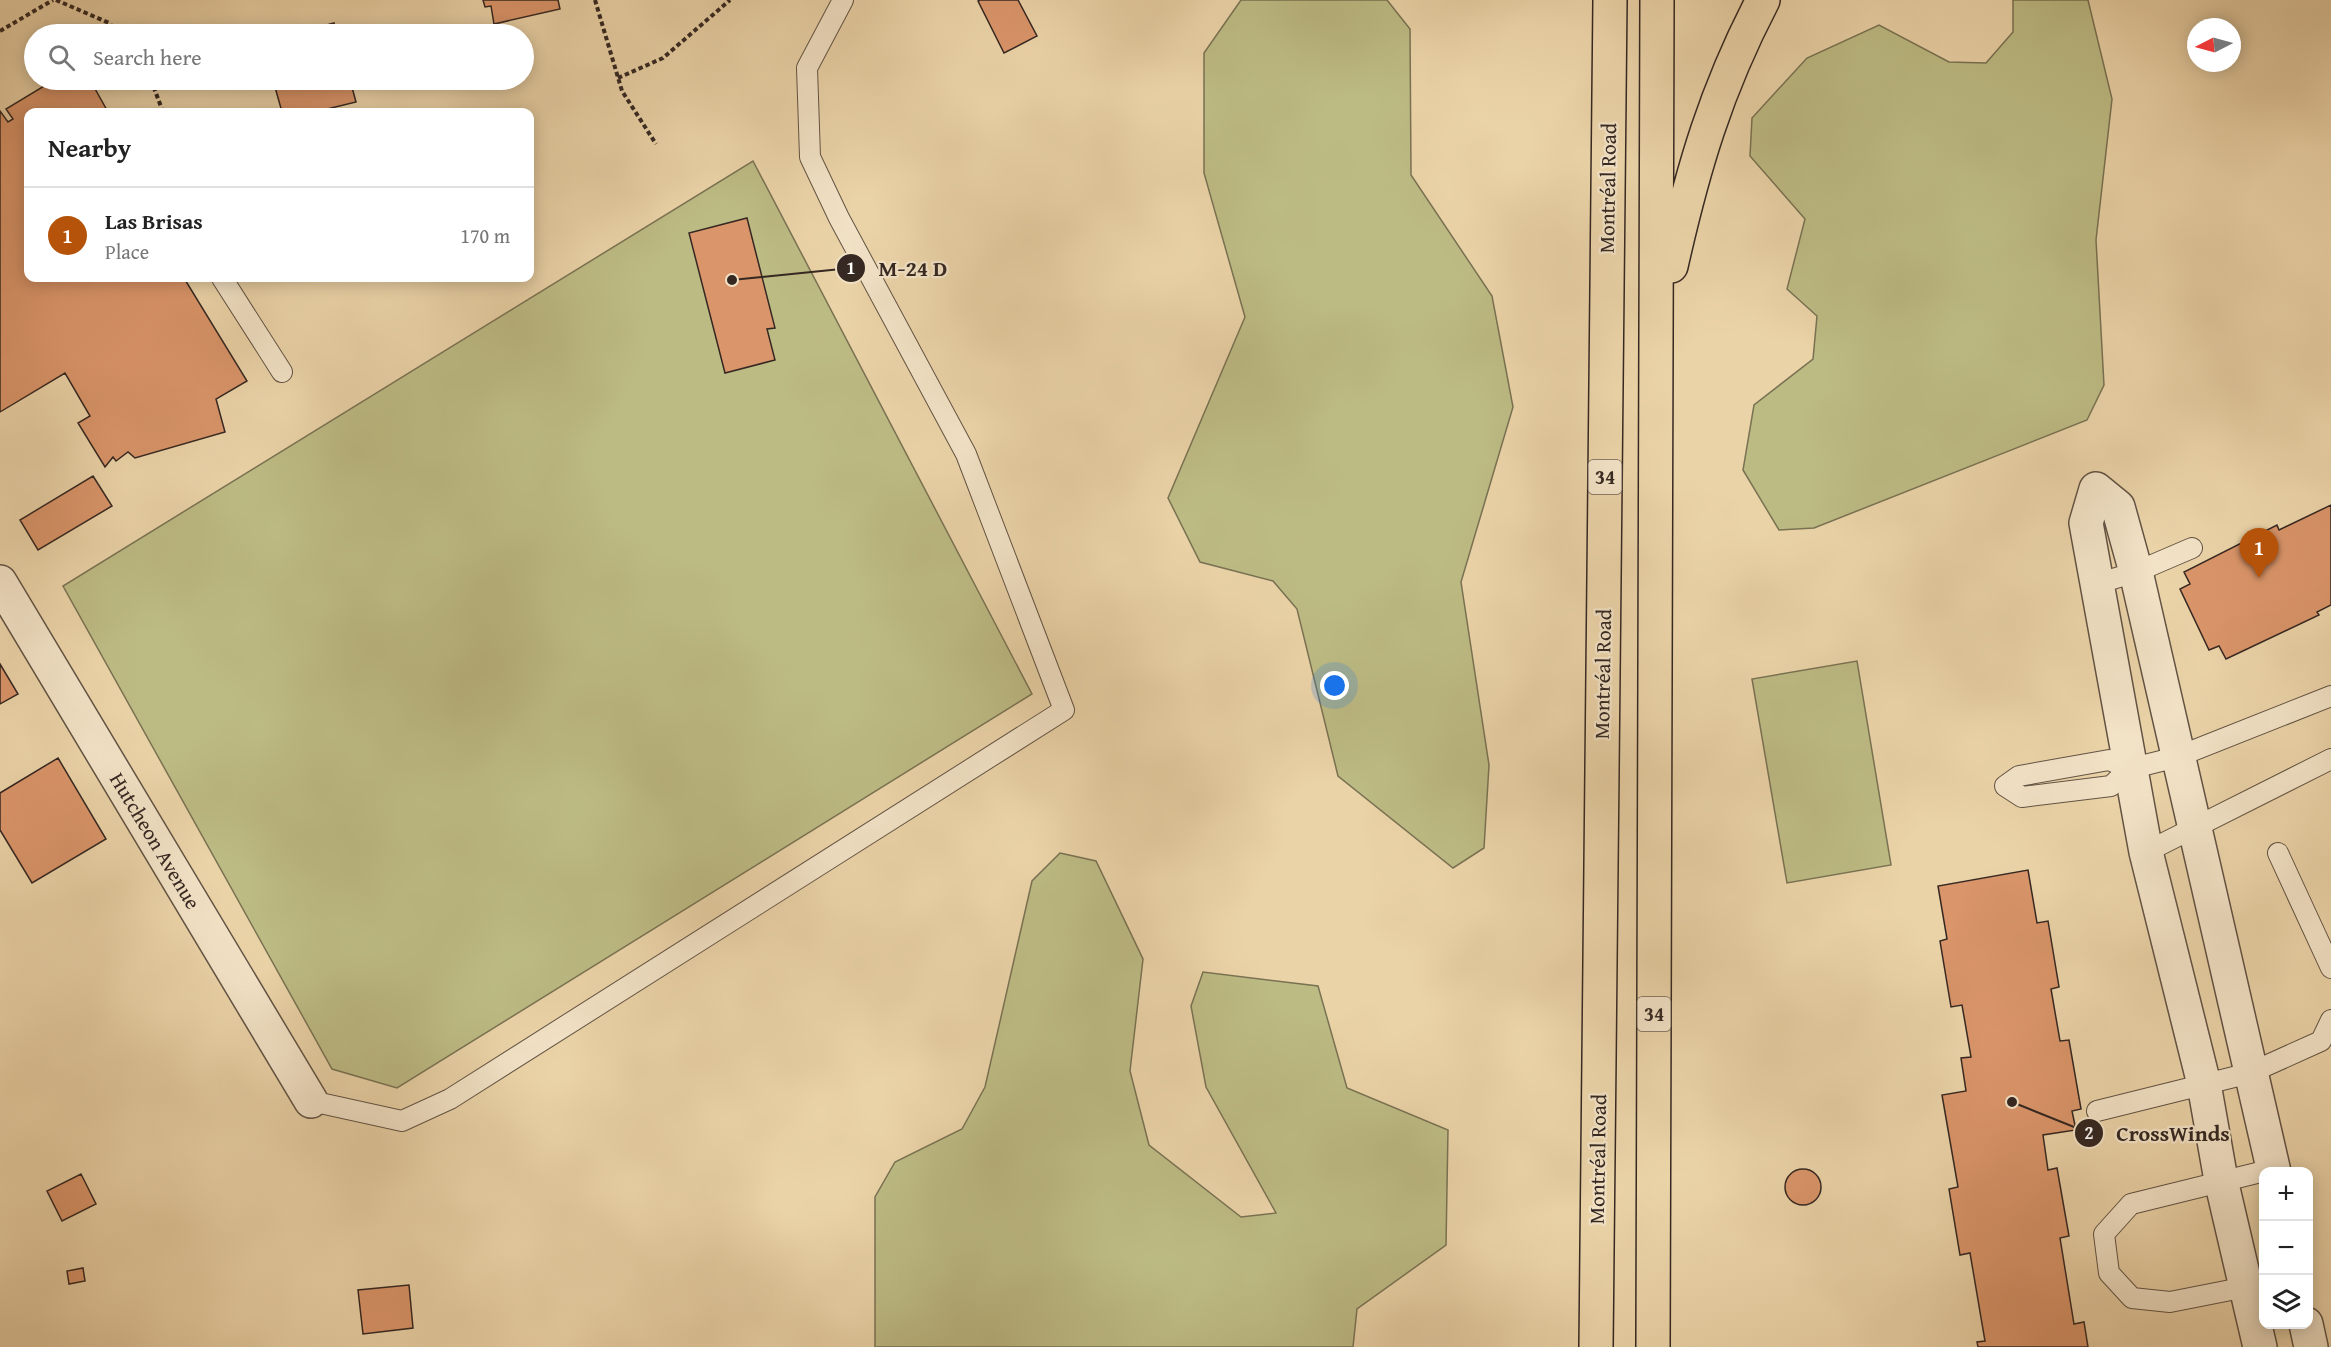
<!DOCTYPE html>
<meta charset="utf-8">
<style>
:root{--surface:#fff;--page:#f2f2f2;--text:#222;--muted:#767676;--line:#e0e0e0;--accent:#b45309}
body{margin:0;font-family:"Gentium Book Plus",serif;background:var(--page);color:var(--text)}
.controls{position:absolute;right:18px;bottom:18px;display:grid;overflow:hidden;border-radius:12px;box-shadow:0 3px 15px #0003}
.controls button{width:54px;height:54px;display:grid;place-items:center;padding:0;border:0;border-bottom:2px solid var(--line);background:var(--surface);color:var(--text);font:30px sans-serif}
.compass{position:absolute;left:2187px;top:18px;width:54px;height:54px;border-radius:50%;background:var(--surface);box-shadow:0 3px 15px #0003;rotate:264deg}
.you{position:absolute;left:1335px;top:686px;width:21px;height:21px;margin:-15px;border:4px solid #fff;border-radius:50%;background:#1a73e8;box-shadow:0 0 0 9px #1a73e833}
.badge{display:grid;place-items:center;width:39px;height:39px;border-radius:50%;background:var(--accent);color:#fff;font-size:20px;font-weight:700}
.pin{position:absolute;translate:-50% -50px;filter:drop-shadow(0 2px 3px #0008)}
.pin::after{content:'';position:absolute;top:32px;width:21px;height:18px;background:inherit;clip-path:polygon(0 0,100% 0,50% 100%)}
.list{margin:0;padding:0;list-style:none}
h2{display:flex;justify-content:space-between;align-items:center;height:78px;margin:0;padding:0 24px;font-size:26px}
h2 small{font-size:20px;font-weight:400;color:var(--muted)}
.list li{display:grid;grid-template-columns:39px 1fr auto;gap:18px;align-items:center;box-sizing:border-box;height:96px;padding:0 24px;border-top:2px solid var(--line)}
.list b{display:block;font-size:22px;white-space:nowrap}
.list p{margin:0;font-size:20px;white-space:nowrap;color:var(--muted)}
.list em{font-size:20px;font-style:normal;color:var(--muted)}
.icon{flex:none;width:33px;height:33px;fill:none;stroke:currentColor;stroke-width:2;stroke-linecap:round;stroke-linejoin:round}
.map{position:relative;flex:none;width:2331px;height:1347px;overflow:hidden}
.search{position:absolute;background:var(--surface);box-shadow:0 3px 15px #0003;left:24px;top:24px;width:510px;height:66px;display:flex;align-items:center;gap:15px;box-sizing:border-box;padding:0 21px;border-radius:33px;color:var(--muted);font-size:22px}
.panel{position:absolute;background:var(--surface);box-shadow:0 3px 15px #0003;left:24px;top:108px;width:510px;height:174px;border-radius:12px}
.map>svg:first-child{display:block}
.green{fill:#bdbb84;stroke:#797253;stroke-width:1.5}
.building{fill:#da956a;stroke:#352822;stroke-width:1.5}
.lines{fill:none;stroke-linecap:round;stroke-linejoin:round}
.lane-casing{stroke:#625344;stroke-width:22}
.street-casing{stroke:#625344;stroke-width:36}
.primary-casing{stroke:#352822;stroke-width:36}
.path{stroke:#352822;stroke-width:4;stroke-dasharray:4.5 3;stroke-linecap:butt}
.lane{stroke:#f2e2c6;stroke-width:20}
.street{stroke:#f2e2c6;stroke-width:33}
.primary{stroke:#ebd3a8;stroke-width:33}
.labels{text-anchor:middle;stroke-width:4.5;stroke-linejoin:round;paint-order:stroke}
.shield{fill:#f2e2c6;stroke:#6e6053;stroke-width:1.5}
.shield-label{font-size:20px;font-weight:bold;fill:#352822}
.street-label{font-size:21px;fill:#352822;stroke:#f2e2c6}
.leader{fill:none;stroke:#352822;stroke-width:2}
.callout-dot{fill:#352822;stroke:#f2e2c6;stroke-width:2}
.mark-label{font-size:18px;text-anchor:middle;font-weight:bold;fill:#fff}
.callout-label{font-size:22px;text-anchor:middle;font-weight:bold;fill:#352822;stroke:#f2e2c6;stroke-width:4.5;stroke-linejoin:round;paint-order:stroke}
</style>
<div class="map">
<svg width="2331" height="1347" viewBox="0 0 2331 1347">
<rect width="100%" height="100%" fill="#ebd3a8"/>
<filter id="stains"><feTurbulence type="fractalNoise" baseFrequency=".00333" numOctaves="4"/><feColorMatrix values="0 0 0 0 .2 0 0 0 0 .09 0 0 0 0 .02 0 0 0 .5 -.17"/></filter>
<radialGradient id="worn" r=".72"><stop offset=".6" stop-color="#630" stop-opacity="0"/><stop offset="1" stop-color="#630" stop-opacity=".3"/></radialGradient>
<!-- green -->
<path class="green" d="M1241 0H1387L1410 29 1411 175 1492 296 1513 407 1461 582 1489 765 1484 848 1453 868 1338 776 1297 609 1273 581 1200 562 1168 498 1245 317 1204 173V53Z
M2013 0H2088L2112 99 2096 240 2104 385 2087 420 1814 528 1779 530 1743 470 1754 405 1813 359 1817 316 1787 289 1805 219 1750 156 1752 118 1807 58 1879 25 1949 62 1986 63 2013 32Z
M753 161 1032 694 397 1088 332 1069 63 586Z
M1857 661 1891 865 1787 883 1752 679Z
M1060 853 1096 861 1143 959 1130 1071 1149 1145 1241 1217 1276 1213 1206 1087 1191 1006 1203 972 1318 986 1347 1088 1448 1130 1446 1245 1357 1309 1353 1347H875V1197L895 1162 962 1129 985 1087 1032 881Z"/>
<!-- building -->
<path class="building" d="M483 0H558L560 9 494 24 491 6 485 7Z
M980 0H1018L1037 36 1004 53 978 1Z
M334 23 337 34H294Z
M54 80H90L108 112H28V278H184L247 381 216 399 225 432 135 458 128 452 116 461 113 457 105 467 78 423 90 416 65 373 0 412V111L8 122 13 119 6 109Z
M273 80H350L356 102 315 112H282Z
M747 218 775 328 767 329 775 360 725 373 689 233Z
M93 476 112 506 38 550 20 520Z
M2331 505V605L2317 612 2319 615 2226 659 2219 646 2209 650 2180 589 2190 584 2184 572 2277 525 2279 530Z
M0 664 18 694 0 704Z
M58 758 106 839 32 883 0 830V793Z
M2028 870 2037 923 2048 921 2059 987 2051 989 2060 1041 2069 1040 2081 1109 2072 1111 2076 1130 2043 1135 2048 1170 2057 1168 2069 1236 2060 1238 2074 1324 2084 1322 2088 1347H1978L1977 1342 1985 1341 1970 1253 1960 1255 1949 1189 1958 1187 1942 1095 1966 1091 1961 1058 1971 1057 1962 1005 1951 1007 1940 941 1947 939 1938 886Z
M1785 1187a18 18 0 1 1 36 0a18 18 0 1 1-36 0Z
M81 1174 96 1204 62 1221 47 1191Z
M83 1268 85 1281 69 1284 67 1271Z
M409 1285 413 1328 363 1334 358 1290Z"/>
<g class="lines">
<defs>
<path id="lane" d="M222 278 282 372
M2096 584 2136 572 2192 548
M2129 769 2109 760 2019 776 2005 786 2022 797 2111 786 2129 769 2177 757 2331 696
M2146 852 2331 759
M2278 853 2331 968
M311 1101 402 1121 450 1099 1064 710 966 454 839 218 810 157 807 68 843 0
M2097 1111 2250 1073 2321 1041 2331 1020
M2246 1287 2170 1302 2132 1298 2109 1273 2104 1234 2131 1204 2273 1169"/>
<path id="street" d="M0 582 311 1101
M2306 1324 2311 1347
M2260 1347 2221 1180 2204 1084 2146 852 2086 523 2096 489 2118 507 2136 572 2274 1172"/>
<path id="primary" d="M1671 266C1693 168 1716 90 1763 0
M1596 1347 1610 0
M1653 1347 1657 0"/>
</defs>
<!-- lane casing -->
<use href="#lane" class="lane-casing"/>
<!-- street casing -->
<use href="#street" class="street-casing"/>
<!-- primary casing -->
<use href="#primary" class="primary-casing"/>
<!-- path -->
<path class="path" d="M56 0 109 23 119 34
M595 0 622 91 656 144
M0 31 53 0
M618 78 663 58 730 0
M151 80 163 112"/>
<!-- lane -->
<use href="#lane" class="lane"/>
<!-- street -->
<use href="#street" class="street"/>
<!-- primary -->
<use href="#primary" class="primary"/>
</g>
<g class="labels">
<!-- shield labels -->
<g class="shield">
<rect x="1588.5" y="460" width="33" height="34" rx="4.5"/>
<rect x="1637.5" y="997" width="33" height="34" rx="4.5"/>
</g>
<g class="shield-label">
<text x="1605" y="484">34</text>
<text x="1654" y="1021">34</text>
</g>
<!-- street labels -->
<g class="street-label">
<text transform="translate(1608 188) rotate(-89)" y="7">Montréal Road</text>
<text transform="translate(1603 674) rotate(-89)" y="7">Montréal Road</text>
<text transform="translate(155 841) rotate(59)" y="7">Hutcheon Avenue</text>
<text transform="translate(1598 1159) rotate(-89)" y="7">Montréal Road</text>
</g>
</g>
<!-- callouts -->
<path class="leader" d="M732 280L851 268M2012 1102L2089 1133"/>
<g class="callout-dot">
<circle cx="732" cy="280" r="6"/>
<circle cx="2012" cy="1102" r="6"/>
<circle cx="851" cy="268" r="15"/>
<circle cx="2089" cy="1133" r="15"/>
</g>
<g class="mark-label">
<text x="851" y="274">1</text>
<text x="2089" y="1139">2</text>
</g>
<g class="callout-label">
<text x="913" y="276">M-24 D</text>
<text x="2173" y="1141">CrossWinds</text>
</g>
<rect width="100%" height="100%" filter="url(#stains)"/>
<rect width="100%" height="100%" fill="url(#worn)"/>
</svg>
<div class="controls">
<button>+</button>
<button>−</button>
<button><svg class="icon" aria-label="layers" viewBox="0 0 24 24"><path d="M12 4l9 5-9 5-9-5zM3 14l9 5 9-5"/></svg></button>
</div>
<svg class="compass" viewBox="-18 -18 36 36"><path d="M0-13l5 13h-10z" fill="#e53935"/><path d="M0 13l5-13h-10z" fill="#767676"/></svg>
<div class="you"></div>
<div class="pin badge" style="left:2259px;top:578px">1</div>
<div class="search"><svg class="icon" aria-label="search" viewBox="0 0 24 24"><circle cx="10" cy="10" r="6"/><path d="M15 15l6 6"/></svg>Search here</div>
<section class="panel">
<h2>Nearby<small></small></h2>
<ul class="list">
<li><span class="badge">1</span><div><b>Las Brisas</b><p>Place</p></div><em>170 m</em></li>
</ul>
</section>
</div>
